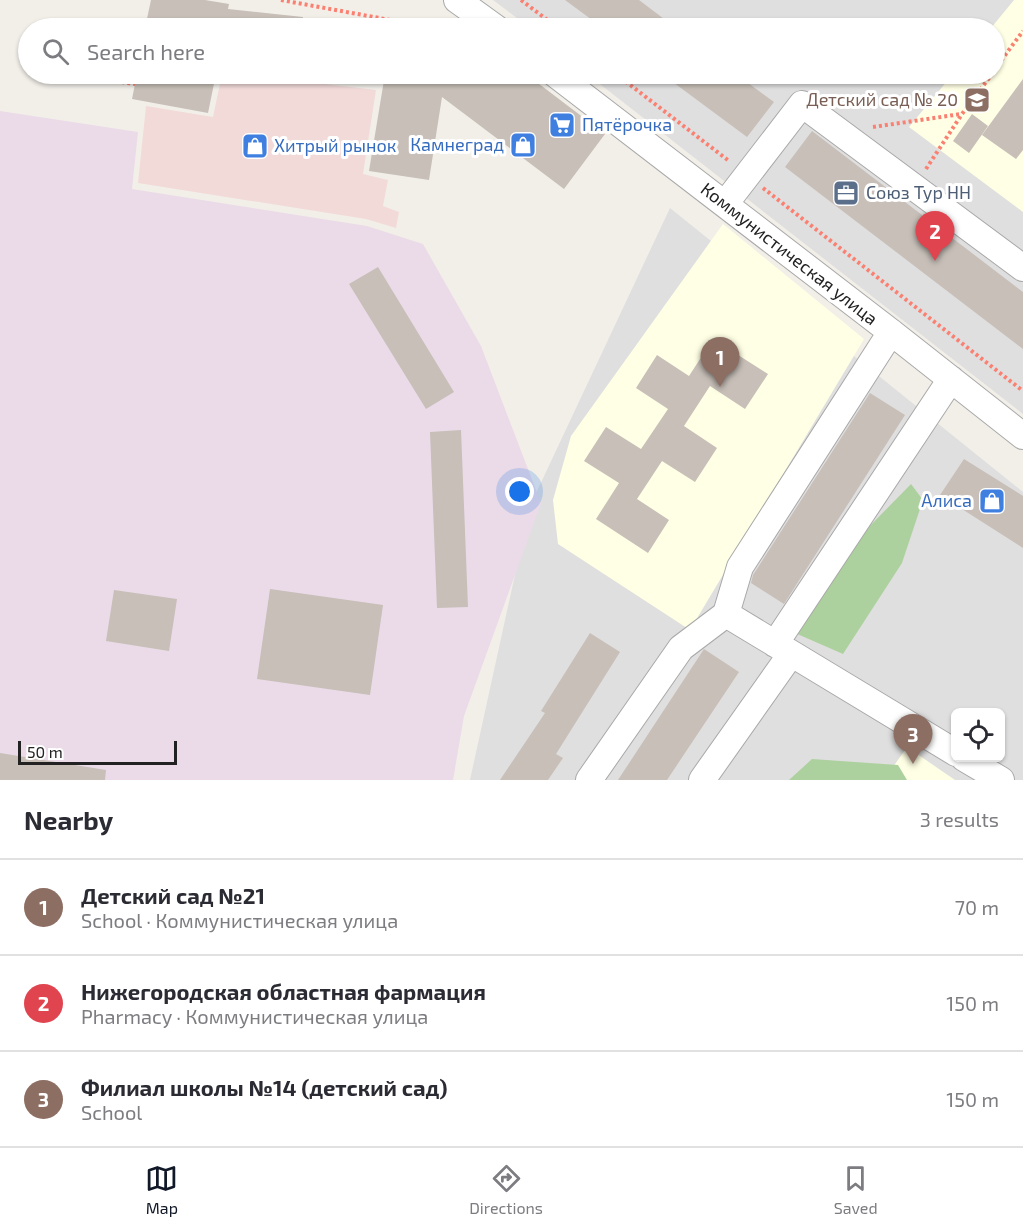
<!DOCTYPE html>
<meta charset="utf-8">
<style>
:root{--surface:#fff;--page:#f7f7f7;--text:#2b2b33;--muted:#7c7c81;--line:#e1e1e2;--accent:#111827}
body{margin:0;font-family:"Exo 2",sans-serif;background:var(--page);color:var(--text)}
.controls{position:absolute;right:18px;bottom:18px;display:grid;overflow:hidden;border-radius:9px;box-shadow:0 2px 4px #0004}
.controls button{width:54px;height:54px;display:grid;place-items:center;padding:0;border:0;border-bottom:2px solid var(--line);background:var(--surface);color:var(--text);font:30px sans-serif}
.scale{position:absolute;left:18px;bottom:15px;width:159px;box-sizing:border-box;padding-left:6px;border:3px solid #222;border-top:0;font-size:16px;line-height:21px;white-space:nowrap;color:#222;-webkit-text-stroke:4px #fff;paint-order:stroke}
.you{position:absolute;left:520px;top:492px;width:21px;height:21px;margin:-15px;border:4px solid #fff;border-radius:50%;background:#1a73e8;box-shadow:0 0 0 9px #1a73e833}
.badge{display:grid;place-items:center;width:39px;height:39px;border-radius:50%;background:var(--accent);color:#fff;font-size:20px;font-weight:700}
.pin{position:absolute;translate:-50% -50px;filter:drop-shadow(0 2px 3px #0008)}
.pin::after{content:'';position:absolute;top:32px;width:21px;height:18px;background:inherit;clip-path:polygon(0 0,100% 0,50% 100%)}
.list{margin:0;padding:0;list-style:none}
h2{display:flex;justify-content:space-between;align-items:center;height:78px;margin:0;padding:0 24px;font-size:26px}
h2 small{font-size:20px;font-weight:400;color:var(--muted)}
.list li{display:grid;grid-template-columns:39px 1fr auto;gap:18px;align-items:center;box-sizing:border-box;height:96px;padding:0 24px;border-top:2px solid var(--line)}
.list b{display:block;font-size:22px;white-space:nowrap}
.list p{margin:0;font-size:20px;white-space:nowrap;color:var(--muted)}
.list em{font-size:20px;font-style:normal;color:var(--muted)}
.icon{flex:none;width:33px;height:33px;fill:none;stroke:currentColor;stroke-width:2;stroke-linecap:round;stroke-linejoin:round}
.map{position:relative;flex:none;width:1023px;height:780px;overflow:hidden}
.search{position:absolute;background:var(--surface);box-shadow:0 2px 4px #0004;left:18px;right:18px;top:18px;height:66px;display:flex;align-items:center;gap:15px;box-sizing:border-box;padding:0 21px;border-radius:33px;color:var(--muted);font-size:22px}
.sheet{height:366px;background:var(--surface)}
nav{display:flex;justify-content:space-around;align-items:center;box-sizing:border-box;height:84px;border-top:2px solid var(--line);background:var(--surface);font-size:16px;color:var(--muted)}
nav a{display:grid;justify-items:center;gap:3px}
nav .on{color:var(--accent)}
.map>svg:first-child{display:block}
.residential{fill:#e0dfdf;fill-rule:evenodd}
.commercial{fill:#f2dad9}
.industrial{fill:#ebdbe8}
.education{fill:#ffffe5}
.forest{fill:#add19e}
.building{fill:#c7bfb8}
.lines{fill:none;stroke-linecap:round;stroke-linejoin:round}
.minor-casing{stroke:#a9a9a9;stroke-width:28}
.path{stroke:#fa8072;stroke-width:4;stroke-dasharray:3 3;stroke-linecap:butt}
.minor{stroke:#fff;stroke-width:26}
.labels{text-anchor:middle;stroke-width:6;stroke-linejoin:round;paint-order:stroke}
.education-label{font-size:18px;fill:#785e54;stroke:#fff;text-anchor:end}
.shop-label{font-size:18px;fill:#366cbe;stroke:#fff;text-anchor:start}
.service-label{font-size:18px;fill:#4e5e75;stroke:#fff;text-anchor:start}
.street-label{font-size:18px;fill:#222;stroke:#fff}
</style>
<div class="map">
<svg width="1023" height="780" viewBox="0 0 1023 780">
<rect width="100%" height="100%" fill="#f2efe9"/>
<!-- residential -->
<path class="residential" d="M493 0H1023V414L587 74H994V28H530Z
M670 208 1023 492V780H470L530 506ZM956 712H1000V758H956Z"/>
<!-- commercial -->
<path class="commercial" d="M222 74H240L376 90 363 174 388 180 383 206 399 212 396 228 366 219 138 183 146 106 213 117Z"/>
<!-- industrial -->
<path class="industrial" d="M0 111 138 132 132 189 367 226 423 244 481 346 541 503 464 716 453 780H0Z"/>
<!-- education -->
<path class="education" d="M1014 0H1023V212L909 127 953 74H994V28H991Z
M723 224 864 339 690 630 558 544 553 500 571 436Z
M907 747 955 780H884Z"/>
<!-- forest -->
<path class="forest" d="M911 484 923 500 902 563 843 654 795 633 861 535Z
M812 759 898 765 907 780H789Z"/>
<!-- building -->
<path class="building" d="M151 0H205L229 4 228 9 303 17V28H145Z
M565 0H639L676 28H603Z
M137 74H216L208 113 132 99Z
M385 74H526L605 134 564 189 442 97 429 180 369 171Z
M662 74H736L774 102 747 137Z
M1023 79V150L1016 159 982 135Z
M972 114 988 126 969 153 953 141Z
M812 131 1023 292V349L785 167Z
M378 267 454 392 426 409 349 284Z
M713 339 768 374 745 409 710 386 684 426 717 448 695 482 662 461 637 499 669 520 648 553 596 519 619 483 584 461 606 427 641 449 668 409 636 388 657 355 689 376Z
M870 393 905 415 784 604 751 583 753 575Z
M461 430 468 607 437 608 430 432Z
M964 459 1023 496V548L940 495Z
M270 589 383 605 370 695 257 679Z
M114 590 177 599 169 651 106 641Z
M590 633 620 652 556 754 563 758 548 780H500L545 713 541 711Z
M704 649 739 672 667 780H618Z
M0 753 106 770 105 780H0Z"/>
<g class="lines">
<defs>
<path id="minor" d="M457 0 496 28
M555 74 891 332 1023 436
M725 204 802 104 1023 268
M726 614 740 567 891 332
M775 644 951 379
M964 758 1001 780
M589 780 681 648 726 614 956 753
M702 780 791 654"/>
</defs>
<!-- minor casing -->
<use href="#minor" class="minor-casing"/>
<!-- path -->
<path class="path" d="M281 0 434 28
M521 0 558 28
M994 70 1023 31
M62 74 135 84
M616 74 729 161
M873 127 961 114
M926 169 962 114 992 74
M763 188 1023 391"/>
<!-- minor -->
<use href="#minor" class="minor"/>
</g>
<!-- icons -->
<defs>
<symbol id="school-square" viewBox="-11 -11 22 22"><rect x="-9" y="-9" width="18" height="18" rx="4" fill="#8d6e63" stroke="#fff"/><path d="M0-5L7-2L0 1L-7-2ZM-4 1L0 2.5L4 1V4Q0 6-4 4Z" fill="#fff"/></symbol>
<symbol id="supermarket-square" viewBox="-11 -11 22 22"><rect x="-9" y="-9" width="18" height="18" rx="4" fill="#3f7fe0" stroke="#fff"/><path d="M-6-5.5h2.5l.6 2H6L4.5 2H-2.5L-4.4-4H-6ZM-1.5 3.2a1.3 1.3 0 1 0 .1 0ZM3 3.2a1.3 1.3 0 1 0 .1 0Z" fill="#fff"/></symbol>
<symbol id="shop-square" viewBox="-11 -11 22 22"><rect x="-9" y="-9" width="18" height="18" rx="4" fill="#3f7fe0" stroke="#fff"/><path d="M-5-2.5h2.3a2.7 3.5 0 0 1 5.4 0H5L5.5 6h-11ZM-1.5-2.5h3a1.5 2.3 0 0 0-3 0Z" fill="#fff"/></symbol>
<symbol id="office-square" viewBox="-11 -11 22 22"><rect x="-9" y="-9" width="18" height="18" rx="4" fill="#5c6f8a" stroke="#fff"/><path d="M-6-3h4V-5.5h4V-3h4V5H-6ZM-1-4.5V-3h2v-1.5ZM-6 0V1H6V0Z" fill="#fff"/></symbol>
</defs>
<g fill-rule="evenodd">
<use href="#school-square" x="962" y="85" width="30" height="30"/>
<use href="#supermarket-square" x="547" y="110" width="30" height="30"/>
<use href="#shop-square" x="508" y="130" width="30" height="30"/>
<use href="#shop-square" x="240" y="131" width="30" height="30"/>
<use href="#office-square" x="831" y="178" width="30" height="30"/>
<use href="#shop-square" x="977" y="486" width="30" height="30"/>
</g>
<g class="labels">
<!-- education labels -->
<g class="education-label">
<text x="958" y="106">Детский сад № 20</text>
</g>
<!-- shop labels -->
<g class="shop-label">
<text x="582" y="131">Пятёрочка</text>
<text x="504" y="151" text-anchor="end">Камнеград</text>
<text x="274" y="152">Хитрый рынок</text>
<text x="972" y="507" text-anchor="end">Алиса</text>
</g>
<!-- service labels -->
<g class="service-label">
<text x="866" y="199">Союз Тур НН</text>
</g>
<!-- street labels -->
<g class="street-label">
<text transform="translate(789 254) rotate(38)" y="6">Коммунистическая улица</text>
</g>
</g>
</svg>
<div class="controls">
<button><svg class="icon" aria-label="locate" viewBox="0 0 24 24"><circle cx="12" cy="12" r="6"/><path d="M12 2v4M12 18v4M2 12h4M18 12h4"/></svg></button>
</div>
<div class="scale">50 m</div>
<div class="you"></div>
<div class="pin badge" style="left:720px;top:387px;background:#8d6e63">1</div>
<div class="pin badge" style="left:935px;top:261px;background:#e0444e">2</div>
<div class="pin badge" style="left:913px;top:764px;background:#8d6e63">3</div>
<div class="search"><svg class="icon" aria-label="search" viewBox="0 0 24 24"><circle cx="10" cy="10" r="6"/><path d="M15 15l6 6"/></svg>Search here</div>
</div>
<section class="sheet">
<h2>Nearby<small>3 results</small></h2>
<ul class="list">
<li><span class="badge" style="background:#8d6e63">1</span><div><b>Детский сад №21</b><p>School · Коммунистическая улица</p></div><em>70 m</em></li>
<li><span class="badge" style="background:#e0444e">2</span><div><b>Нижегородская областная фармация</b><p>Pharmacy · Коммунистическая улица</p></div><em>150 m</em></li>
<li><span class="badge" style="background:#8d6e63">3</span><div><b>Филиал школы №14 (детский сад)</b><p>School</p></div><em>150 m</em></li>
</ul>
</section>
<nav>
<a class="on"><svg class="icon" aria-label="map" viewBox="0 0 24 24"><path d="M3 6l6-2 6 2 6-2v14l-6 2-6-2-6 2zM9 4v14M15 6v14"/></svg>Map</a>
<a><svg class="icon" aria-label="directions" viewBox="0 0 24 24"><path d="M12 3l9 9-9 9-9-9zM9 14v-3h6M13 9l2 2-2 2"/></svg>Directions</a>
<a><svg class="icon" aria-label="saved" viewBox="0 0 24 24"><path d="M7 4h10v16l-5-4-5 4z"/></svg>Saved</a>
</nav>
